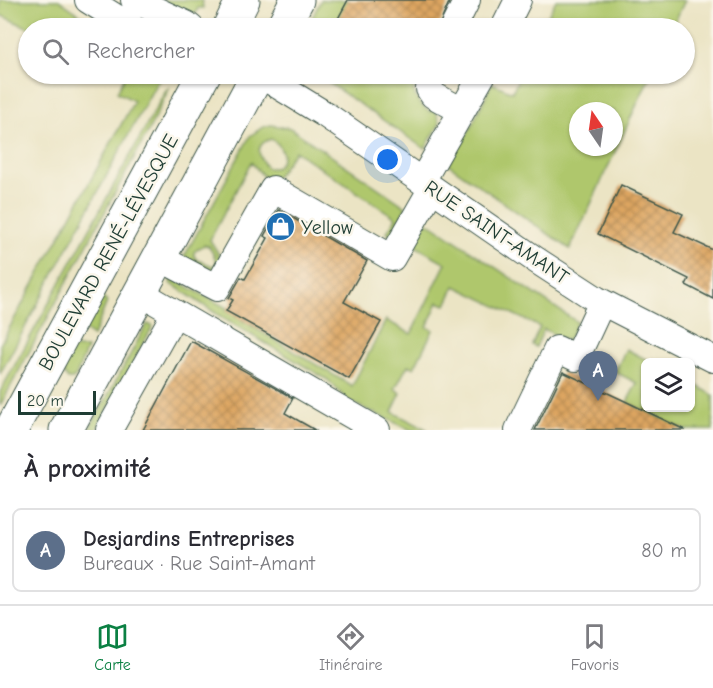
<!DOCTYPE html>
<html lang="fr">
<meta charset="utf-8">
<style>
:root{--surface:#fff;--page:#f7f7f7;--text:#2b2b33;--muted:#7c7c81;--line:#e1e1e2;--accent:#0b8043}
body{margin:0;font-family:"Comic Neue",sans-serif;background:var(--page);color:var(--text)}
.controls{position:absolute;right:18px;bottom:18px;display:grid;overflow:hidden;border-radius:9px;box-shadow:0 2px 4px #0004}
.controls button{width:54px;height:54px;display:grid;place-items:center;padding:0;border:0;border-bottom:2px solid var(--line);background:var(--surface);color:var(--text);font:30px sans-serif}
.compass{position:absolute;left:569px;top:102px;width:54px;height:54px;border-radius:50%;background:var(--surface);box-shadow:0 2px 4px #0004;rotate:347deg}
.scale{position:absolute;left:18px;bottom:15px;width:78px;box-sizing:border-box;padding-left:6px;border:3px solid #1f3d34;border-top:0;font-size:16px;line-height:21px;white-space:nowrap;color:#1f3d34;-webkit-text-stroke:4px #fbf7ec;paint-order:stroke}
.you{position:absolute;left:388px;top:160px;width:21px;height:21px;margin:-15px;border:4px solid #fff;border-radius:50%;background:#1a73e8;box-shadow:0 0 0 9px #1a73e833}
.badge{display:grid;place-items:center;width:39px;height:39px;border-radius:50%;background:var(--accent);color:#fff;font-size:20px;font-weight:700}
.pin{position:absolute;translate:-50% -50px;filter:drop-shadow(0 2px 3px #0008)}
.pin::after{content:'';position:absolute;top:32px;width:21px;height:18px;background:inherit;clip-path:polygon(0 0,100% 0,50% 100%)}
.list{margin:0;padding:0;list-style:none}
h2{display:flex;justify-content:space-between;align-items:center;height:78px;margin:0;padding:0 24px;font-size:26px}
h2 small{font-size:20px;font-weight:400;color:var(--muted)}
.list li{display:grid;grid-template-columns:39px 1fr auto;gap:18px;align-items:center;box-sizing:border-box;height:84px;margin:0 12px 12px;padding:0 12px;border:2px solid var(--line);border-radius:9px}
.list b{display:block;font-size:22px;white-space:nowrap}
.list p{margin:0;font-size:20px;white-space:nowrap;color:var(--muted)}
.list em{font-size:20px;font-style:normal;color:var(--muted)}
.icon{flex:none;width:33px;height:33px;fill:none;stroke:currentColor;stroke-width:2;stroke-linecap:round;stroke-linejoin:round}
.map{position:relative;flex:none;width:713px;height:430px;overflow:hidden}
.search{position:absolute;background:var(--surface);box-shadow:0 2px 4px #0004;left:18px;right:18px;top:18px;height:66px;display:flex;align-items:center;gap:15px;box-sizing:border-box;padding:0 21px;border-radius:33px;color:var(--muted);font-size:22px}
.sheet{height:174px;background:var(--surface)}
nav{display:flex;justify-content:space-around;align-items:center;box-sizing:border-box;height:84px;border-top:2px solid var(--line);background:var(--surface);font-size:16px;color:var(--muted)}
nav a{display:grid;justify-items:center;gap:3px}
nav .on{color:var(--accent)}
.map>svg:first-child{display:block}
.grass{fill:#afc76c;stroke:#678250;stroke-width:1.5;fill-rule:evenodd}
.building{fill:url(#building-cross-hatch)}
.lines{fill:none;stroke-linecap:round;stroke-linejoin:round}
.minor-casing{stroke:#3e564a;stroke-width:28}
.major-casing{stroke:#3e564a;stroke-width:35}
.minor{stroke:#fff;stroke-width:26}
.major{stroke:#fff;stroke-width:33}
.labels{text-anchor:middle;stroke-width:5;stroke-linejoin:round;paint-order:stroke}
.poi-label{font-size:20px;fill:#1f3d34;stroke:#fbf7ec;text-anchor:start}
.street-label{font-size:20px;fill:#1f3d34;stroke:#fbf7ec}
</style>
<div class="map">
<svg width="713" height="430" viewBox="0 0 713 430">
<defs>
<pattern id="building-cross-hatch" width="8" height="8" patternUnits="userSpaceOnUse" patternTransform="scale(1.5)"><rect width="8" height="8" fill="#dda561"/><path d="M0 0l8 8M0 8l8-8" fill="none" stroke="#b38851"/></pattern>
</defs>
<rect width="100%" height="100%" fill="#fbf7ec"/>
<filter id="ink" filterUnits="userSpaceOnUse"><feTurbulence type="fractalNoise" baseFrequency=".0167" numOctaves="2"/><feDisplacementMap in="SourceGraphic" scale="12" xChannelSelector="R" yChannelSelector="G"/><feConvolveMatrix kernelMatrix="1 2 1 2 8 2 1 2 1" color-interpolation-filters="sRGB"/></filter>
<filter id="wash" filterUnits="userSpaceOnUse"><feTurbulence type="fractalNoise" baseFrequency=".008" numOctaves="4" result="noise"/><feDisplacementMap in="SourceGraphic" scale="24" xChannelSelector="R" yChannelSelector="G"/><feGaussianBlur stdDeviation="1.35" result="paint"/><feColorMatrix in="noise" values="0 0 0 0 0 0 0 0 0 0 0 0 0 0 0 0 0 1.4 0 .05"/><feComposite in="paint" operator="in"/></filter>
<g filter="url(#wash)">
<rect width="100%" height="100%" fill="#ebe4c4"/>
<!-- grass -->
<path class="grass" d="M0 0H59L82 16 107 28H29L0 15Z
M160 0H202L203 8H198L196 13 191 14Z
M321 0H348L333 28H307Z
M556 0H685L672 28H542Z
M121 74H165L157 82 0 374V345L134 101 117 92 125 76Z
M316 74H410L415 76C411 93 416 103 430 112L433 109 436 112 440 123 425 149Z
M521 74H651L570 249 448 164 470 129 492 83 512 92ZM578 111H614V147H578Z
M169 88 149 130 0 406V392L166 90Z
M271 125 290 128 406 207 391 235 387 232 396 218 295 151 277 176 272 179 264 177 251 162 210 240 223 261 215 272 184 257 250 136 263 127ZM271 139 278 144 283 154 281 162 275 168H267C258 156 254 144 271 139ZM204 245 209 246 216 260V264L213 266 197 260 194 256V252Z
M426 221 577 322 569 339 564 340 544 329 536 347 532 345 540 327 455 286 446 305 438 302 427 327 433 330 414 368 408 365 395 389 401 393 392 412 428 430H411L348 401 328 380 223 318 170 283 172 278 227 308 226 311 352 386 386 320 411 334 446 263 415 246Z
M100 295 107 302 93 336 83 329Z
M147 324 153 326 96 430H89Z
M72 348H87L76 376 73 379H68L61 370Z
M626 349 651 362H646V408H690L691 382 713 395V430H685L627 402 637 383 615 372Z"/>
<g id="blocks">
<!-- building -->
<path class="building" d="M348 0H450L438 28H333Z
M621 185 683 214 674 232 713 250V299L686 285 689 279 598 234Z
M279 210 367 261 344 302 381 322 349 379 226 311 233 300 229 298 241 277 245 279 268 238 264 236Z
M191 341 293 398 285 413 315 430H143Z
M563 372 627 402 685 430H535Z"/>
</g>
</g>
<g filter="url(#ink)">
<use href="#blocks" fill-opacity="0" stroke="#3e564a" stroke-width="1.5"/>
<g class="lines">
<defs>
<path id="minor" d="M88 0 133 28
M134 0 186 24 191 28
M453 28 467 0
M504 28 518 0
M259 74 326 115 536 260 596 299 713 359
M431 74 429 89 433 95 462 111
M422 181 483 74
M158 257 217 288 273 189 392 258 432 188
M175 313 377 430
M109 430 175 313 139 292
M518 430 557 349 576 358 602 302"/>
<path id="major" d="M229 28 243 0
M282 28 297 0
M11 430 204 74
M66 430 258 74"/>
</defs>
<!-- minor casing -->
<use href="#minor" class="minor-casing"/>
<!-- major casing -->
<use href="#major" class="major-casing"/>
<!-- minor -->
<use href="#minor" class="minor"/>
<!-- major -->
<use href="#major" class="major"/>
</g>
</g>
<!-- icons -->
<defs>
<symbol id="shop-disc" viewBox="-11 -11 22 22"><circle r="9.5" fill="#1f6fb2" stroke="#fbf7ec"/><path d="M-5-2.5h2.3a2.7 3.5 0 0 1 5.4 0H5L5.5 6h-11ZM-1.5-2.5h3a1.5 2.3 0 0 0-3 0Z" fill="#fff"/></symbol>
</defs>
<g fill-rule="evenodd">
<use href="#shop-disc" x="264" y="210" width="33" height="33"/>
</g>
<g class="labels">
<!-- poi labels -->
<g class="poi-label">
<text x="301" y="234">Yellow</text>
</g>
<!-- street labels -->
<g class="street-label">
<text transform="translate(497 232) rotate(34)" y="7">RUE SAINT-AMANT</text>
<text transform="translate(108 252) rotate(-61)" y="7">BOULEVARD RENÉ-LÉVESQUE</text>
</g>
</g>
</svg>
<div class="controls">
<button><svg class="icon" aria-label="layers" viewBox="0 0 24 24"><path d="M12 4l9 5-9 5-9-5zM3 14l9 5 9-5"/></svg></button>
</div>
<svg class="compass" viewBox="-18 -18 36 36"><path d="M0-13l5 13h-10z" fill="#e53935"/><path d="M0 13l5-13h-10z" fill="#7c7c81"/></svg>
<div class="scale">20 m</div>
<div class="you"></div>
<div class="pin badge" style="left:598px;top:401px;background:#5c6f8a">A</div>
<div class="search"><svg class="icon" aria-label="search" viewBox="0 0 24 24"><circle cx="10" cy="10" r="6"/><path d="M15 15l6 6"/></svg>Rechercher</div>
</div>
<section class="sheet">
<h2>À proximité<small></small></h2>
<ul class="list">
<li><span class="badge" style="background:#5c6f8a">A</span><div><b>Desjardins Entreprises</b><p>Bureaux · Rue Saint-Amant</p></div><em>80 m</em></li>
</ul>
</section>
<nav>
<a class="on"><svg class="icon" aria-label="map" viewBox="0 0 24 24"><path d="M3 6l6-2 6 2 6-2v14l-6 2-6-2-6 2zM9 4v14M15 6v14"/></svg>Carte</a>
<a><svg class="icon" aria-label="directions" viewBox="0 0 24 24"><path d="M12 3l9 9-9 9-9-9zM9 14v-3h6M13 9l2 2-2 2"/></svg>Itinéraire</a>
<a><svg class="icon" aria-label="saved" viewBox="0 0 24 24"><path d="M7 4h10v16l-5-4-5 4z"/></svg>Favoris</a>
</nav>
